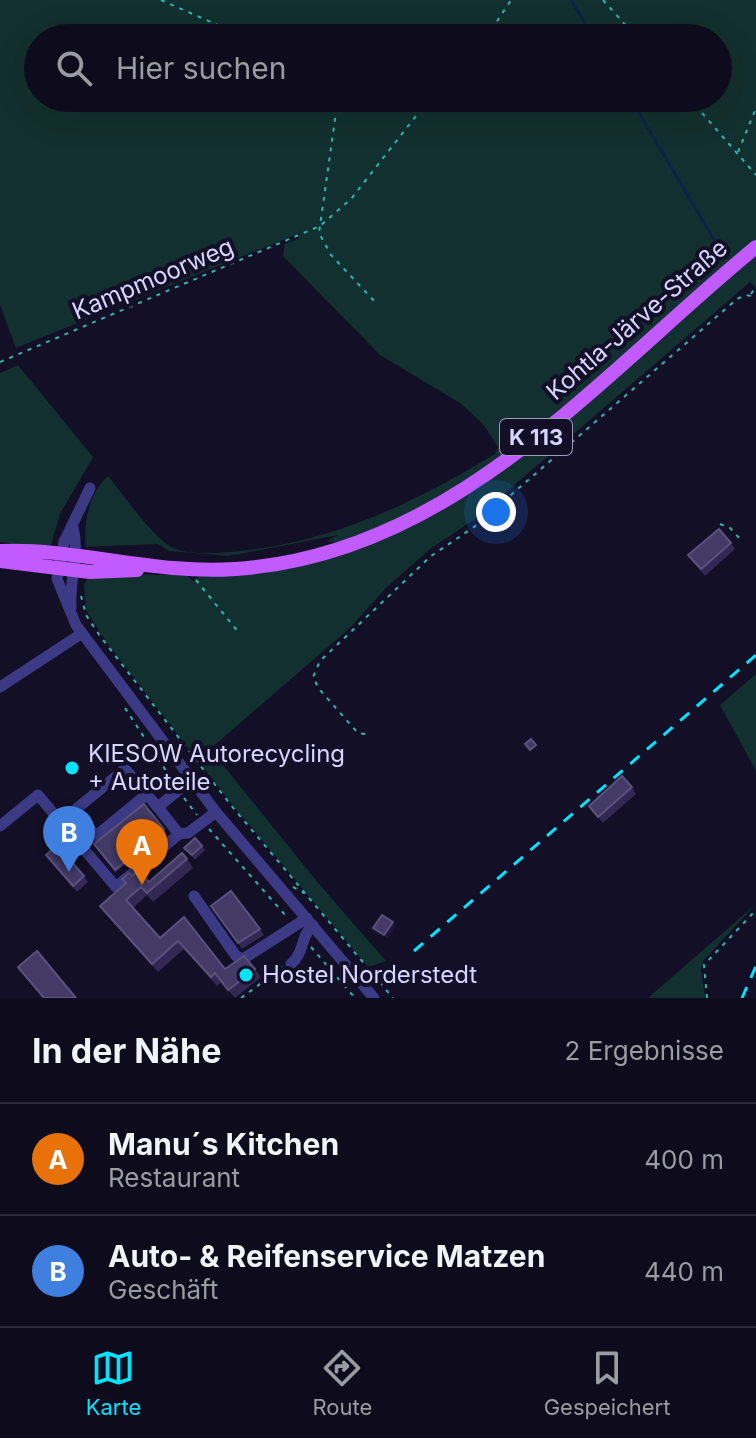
<!DOCTYPE html>
<html lang="de">
<meta charset="utf-8">
<style>
:root{--surface:#0e0b1c;--page:#1c1929;--text:#f1f3f6;--muted:#9b9ba3;--line:#2e2b3b;--accent:#00e5ff}
body{margin:0;font-family:Inter,sans-serif;background:var(--page);color:var(--text)}
.you{position:absolute;left:496px;top:512px;width:28px;height:28px;margin:-20px;border:6px solid #fff;border-radius:50%;background:#1a73e8;box-shadow:0 0 0 12px #1a73e833}
.badge{display:grid;place-items:center;width:52px;height:52px;border-radius:50%;background:var(--accent);color:#fff;font-size:26px;font-weight:700}
.pin{position:absolute;translate:-50% -66px;filter:drop-shadow(0 2px 4px #0008)}
.pin::after{content:'';position:absolute;top:42px;width:28px;height:24px;background:inherit;clip-path:polygon(0 0,100% 0,50% 100%)}
.list{margin:0;padding:0;list-style:none}
h2{display:flex;justify-content:space-between;align-items:center;height:104px;margin:0;padding:0 32px;font-size:34px}
h2 small{font-size:26px;font-weight:400;color:var(--muted)}
.list li{display:grid;grid-template-columns:52px 1fr auto;gap:24px;align-items:center;box-sizing:border-box;height:112px;padding:0 32px;border-top:2px solid var(--line)}
.list b{display:block;font-size:30px;white-space:nowrap}
.list p{margin:0;font-size:26px;white-space:nowrap;color:var(--muted)}
.list em{font-size:26px;font-style:normal;color:var(--muted)}
.icon{flex:none;width:44px;height:44px;fill:none;stroke:currentColor;stroke-width:2;stroke-linecap:round;stroke-linejoin:round}
.map{position:relative;flex:none;width:756px;height:998px;overflow:hidden}
.search{position:absolute;background:var(--surface);box-shadow:0 8px 32px #0002;left:24px;right:24px;top:24px;height:88px;display:flex;align-items:center;gap:20px;box-sizing:border-box;padding:0 28px;border-radius:44px;color:var(--muted);font-size:30px}
.sheet{height:328px;background:var(--surface)}
nav{display:flex;justify-content:space-around;align-items:center;box-sizing:border-box;height:112px;border-top:2px solid var(--line);background:var(--surface);font-size:22px;color:var(--muted)}
nav a{display:grid;justify-items:center;gap:4px}
nav .on{color:var(--accent)}
.map>svg:first-child{display:block}
.green{fill:#12302f;fill-rule:evenodd}
.lines{fill:none;stroke-linecap:round;stroke-linejoin:round}
.stream{stroke:#0c2248;stroke-width:3}
.path{stroke:#2fb8b0;stroke-width:2;stroke-dasharray:4 6;stroke-linecap:butt}
.minor{stroke:#3d3a85;stroke-width:11}
.major{stroke:#c25bff;stroke-width:14}
.rail{stroke:#00e5ff;stroke-width:3;stroke-dasharray:12 10;stroke-linecap:butt}
.wall{fill:#312854}
.shaded-wall{fill:#1d163a}
.building{fill:#433a66;stroke:#5a527e;stroke-width:2}
.poi-dot{fill:#00e5ff;stroke:#130f26;stroke-width:3}
.labels{text-anchor:middle;stroke-width:8;stroke-linejoin:round;paint-order:stroke}
.shield{fill:#130f26;stroke:#9e99be;stroke-width:2}
.shield-label{font-size:22px;font-weight:bold;fill:#d9d4ff}
.street-label{font-size:24px;fill:#d9d4ff;stroke:#130f26}
.poi-label{font-size:24px;fill:#d9d4ff;stroke:#130f26;text-anchor:start}
</style>
<div class="map">
<svg width="756" height="998" viewBox="0 0 756 998">
<rect width="100%" height="100%" fill="#130f26"/>
<!-- green -->
<path class="green" d="M0 0H756V240C660 317 575 410 473 479 431 507 383 526 336 543L327 541 338 535 229 556 169 551 158 544 86 547C83 523 89 493 108 476 123 494 153 538 173 548 193 556 220 553 240 551 335 541 414 503 495 454L498 447 483 424 460 403 380 355 283 256 285 244 299 238 300 233 16 348 0 305ZM38 38H718V98H38Z
M756 253V288L750 282 475 519 430 549 386 588 351 627 210 749 319 884 386 961 368 967 231 803 107 643 86 610 84 584 91 574 186 575 193 581 200 575 386 536 460 499 516 460Z
M18 365 93 457 60 514 50 548 0 542V373Z
M756 674V771L720 705Z
M756 904 703 961 701 970 705 998H648Z"/>
<g class="lines">
<!-- stream -->
<path class="stream" d="M571 0 594 38
M630 98 719 248"/>
<!-- path -->
<path class="path" d="M161 0 247 38
M603 0 637 38
M486 38 511 0
M338 98 319 233 331 255 376 303
M689 98 756 175
M738 152 756 108
M751 294 756 286
M0 362 320 226 351 199 430 98
M720 524 730 528 741 540
M196 580 240 634
M81 596 86 615 100 636 230 804 393 998
M125 708 174 783
M365 734 358 733 319 689 313 677 320 661 431 556 474 527 737 299 746 295 756 297
M184 798 197 815
M209 829 287 917
M293 887 304 893
M311 947 355 998
M241 998 283 967
M707 998 704 965 756 910"/>
<!-- minor -->
<path class="minor" d="M90 488 64 542 57 579 76 625 216 812 374 998
M71 608C69 580 80 554 73 527
M0 687 81 634
M147 794 96 836 75 810 125 769C137 782 148 796 160 810L179 834 188 833 216 812
M158 807 191 780
M0 826 38 795 116 887 179 834
M194 896 236 956 243 959 307 918
M291 964C305 952 300 936 313 925"/>
<!-- major -->
<path class="major" d="M0 551C79 548 156 575 235 569 453 555 599 376 756 247
M0 561 90 572 137 570"/>
<!-- rail -->
<path class="rail" d="M414 951 756 655
M742 998 756 966"/>
</g>
<!-- wall -->
<path class="wall" d="M731 543 735 549 705 576 688 555Z
M632 787 636 794 603 823 589 806Z
M144 804 166 831 116 872 94 844Z
M202 846 205 850 195 860 184 848Z
M46 855 84 876 88 882 77 892Z
M187 859 193 868 153 902 147 895 133 908 160 938 184 917 225 969 244 956 261 977 235 998 221 982 217 986 184 949 158 972 106 914 100 906 132 876 149 882Z
M231 891 264 935 242 949 211 906Z"/>
<!-- shaded-wall -->
<path class="shaded-wall" d="M393 922 396 927 387 939 384 935Z"/>
<!-- building -->
<path class="building" d="M719 529 731 543 701 569 688 555Z
M531 739 536 745 530 750 525 744Z
M622 776 632 787 598 817 589 806Z
M144 804 164 829 115 870 94 844Z
M195 838 202 846 192 855 184 848Z
M57 845 84 876 73 886 46 855Z
M182 853 187 859 147 893 141 887 126 900 160 938 184 917 225 969 244 956 255 969 228 990 215 973 211 977 178 941 152 964 100 906 126 883 122 879 129 873 132 876 138 871 149 882Z
M231 891 260 929 238 943 211 906Z
M382 915 393 922 384 935 373 928Z
M37 951 76 998H44L18 967Z"/>
<!-- markers -->
<g class="poi-dot">
<circle cx="72" cy="768" r="8"/>
<circle cx="246" cy="975" r="8"/>
</g>
<g class="labels">
<!-- shield labels -->
<rect class="shield" x="500" y="419" width="72" height="36" rx="6"/>
<g class="shield-label">
<text x="536" y="445">K 113</text>
</g>
<!-- street labels -->
<g class="street-label">
<text transform="translate(153 279) rotate(-23)" y="8">Kampmoorweg</text>
<text transform="translate(637 320) rotate(-41)" y="8">Kohtla-Järve-Straße</text>
</g>
<!-- poi labels -->
<g class="poi-label">
<text x="88" y="762">KIESOW Autorecycling<tspan x="88" dy="28">+ Autoteile</tspan></text>
<text x="262" y="983">Hostel Norderstedt</text>
</g>
</g>
</svg>
<div class="you"></div>
<div class="pin badge" style="left:142px;top:885px;background:#e8710a">A</div>
<div class="pin badge" style="left:69px;top:872px;background:#3f7fe0">B</div>
<div class="search"><svg class="icon" aria-label="search" viewBox="0 0 24 24"><circle cx="10" cy="10" r="6"/><path d="M15 15l6 6"/></svg>Hier suchen</div>
</div>
<section class="sheet">
<h2>In der Nähe<small>2 Ergebnisse</small></h2>
<ul class="list">
<li><span class="badge" style="background:#e8710a">A</span><div><b>Manu´s Kitchen</b><p>Restaurant</p></div><em>400 m</em></li>
<li><span class="badge" style="background:#3f7fe0">B</span><div><b>Auto- &amp; Reifenservice Matzen</b><p>Geschäft</p></div><em>440 m</em></li>
</ul>
</section>
<nav>
<a class="on"><svg class="icon" aria-label="map" viewBox="0 0 24 24"><path d="M3 6l6-2 6 2 6-2v14l-6 2-6-2-6 2zM9 4v14M15 6v14"/></svg>Karte</a>
<a><svg class="icon" aria-label="directions" viewBox="0 0 24 24"><path d="M12 3l9 9-9 9-9-9zM9 14v-3h6M13 9l2 2-2 2"/></svg>Route</a>
<a><svg class="icon" aria-label="saved" viewBox="0 0 24 24"><path d="M7 4h10v16l-5-4-5 4z"/></svg>Gespeichert</a>
</nav>
